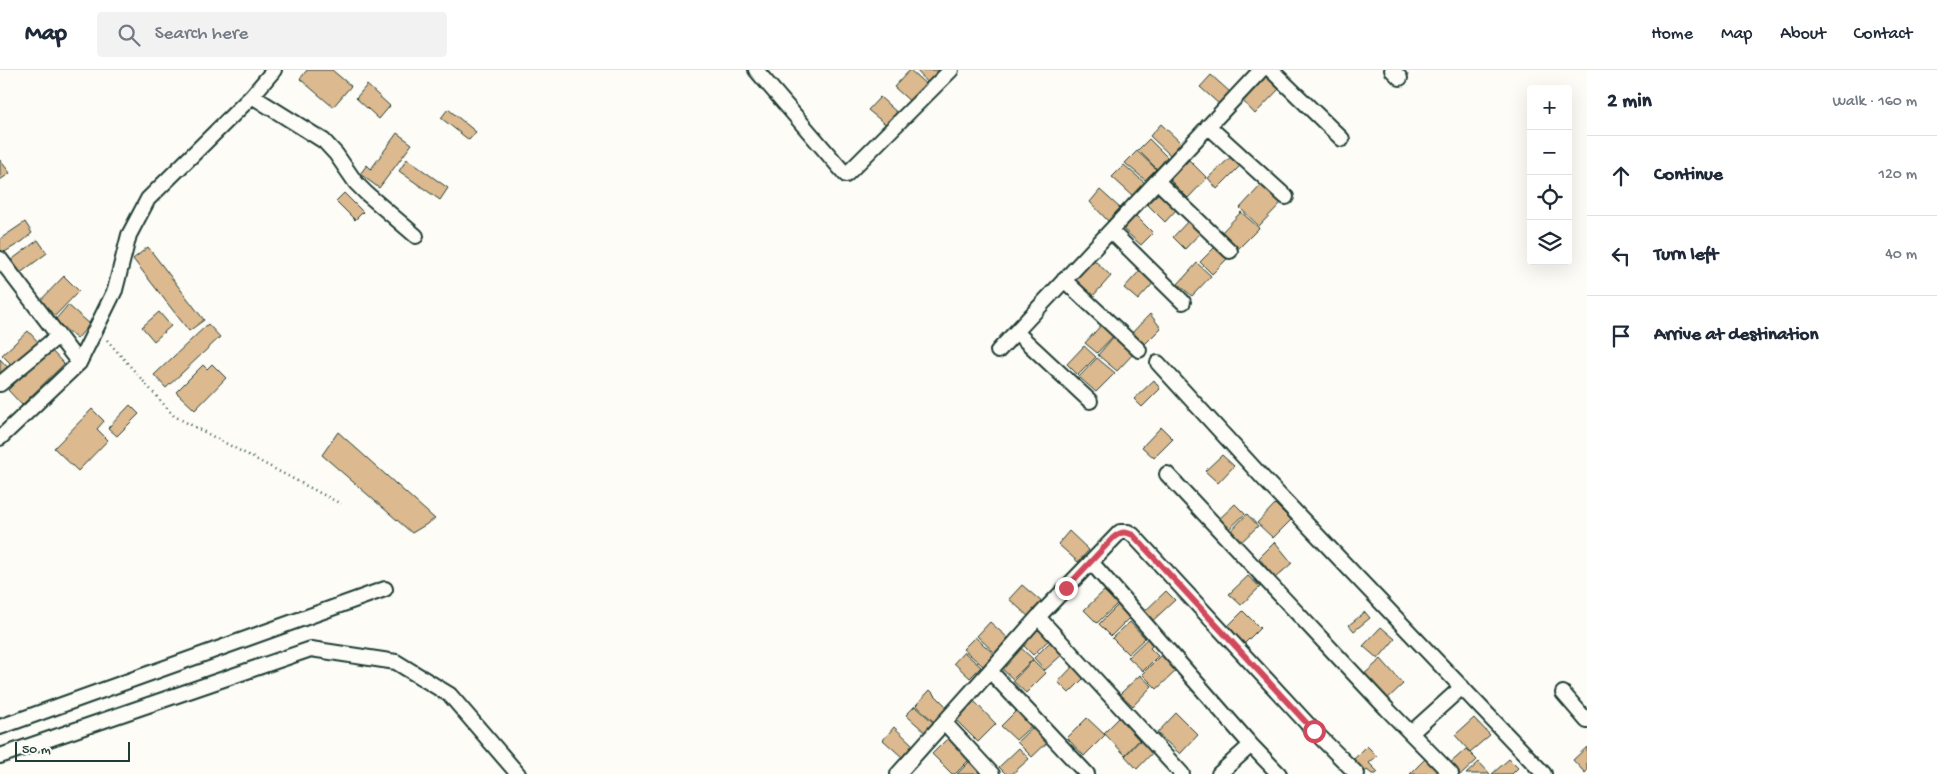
<!DOCTYPE html>
<meta charset="utf-8">
<style>
:root{--surface:#fff;--page:#f2f2f3;--text:#1f2937;--muted:#747a83;--line:#e0e1e3}
body{margin:0;font-family:"Gochi Hand",sans-serif;background:var(--page);color:var(--text)}
.controls{position:absolute;right:15px;top:15px;display:grid;overflow:hidden;border-radius:5px;box-shadow:0 5px 20px #0002}
.controls button{width:45px;height:45px;display:grid;place-items:center;padding:0;border:0;border-bottom:1px solid var(--line);background:var(--surface);color:var(--text);font:25px sans-serif}
.scale{position:absolute;left:15px;bottom:12px;width:115px;box-sizing:border-box;padding-left:5px;border:2px solid #1f3d34;border-top:0;font-size:14px;line-height:18px;white-space:nowrap;color:#1f3d34;-webkit-text-stroke:4px #fdfcf7;paint-order:stroke}
.stop{position:absolute;width:15px;height:15px;margin:-11px;border:4px solid #d1495b;border-radius:50%;background:#fff}
.stop.end{background:#d1495b;border-color:#fff;box-shadow:0 1px 5px #0008}
.list{margin:0;padding:0;list-style:none}
h2{display:flex;justify-content:space-between;align-items:center;height:65px;margin:0;padding:0 20px;font-size:21px}
h2 small{font-size:16px;font-weight:400;color:var(--muted)}
.list li{display:grid;grid-template-columns:32px 1fr auto;gap:15px;align-items:center;box-sizing:border-box;height:80px;padding:0 20px;border-top:1px solid var(--line)}
.list b{display:block;font-size:19px;white-space:nowrap}
.list em{font-size:16px;font-style:normal;color:var(--muted)}
.icon{flex:none;width:28px;height:28px;fill:none;stroke:currentColor;stroke-width:2;stroke-linecap:round;stroke-linejoin:round}
.map{position:relative;flex:none;width:1587px;height:704px;overflow:hidden}
header{display:flex;align-items:center;gap:30px;box-sizing:border-box;height:70px;padding:0 25px;background:var(--surface);border-bottom:1px solid var(--line)}
header strong{font-size:24px}
nav{display:flex;gap:28px;margin-inline-start:auto;font-size:18px}
.search{width:350px;height:45px;background:var(--page);display:flex;align-items:center;gap:12px;box-sizing:border-box;padding:0 18px;border-radius:5px;color:var(--muted);font-size:19px}
main{display:flex}
aside{flex:1;background:var(--surface)}
.map>svg:first-child{display:block}
.building{fill:#dcb98e;stroke:#1f3d34}
.lines{fill:none;stroke-linecap:round;stroke-linejoin:round}
.minor-casing{stroke:#1f3d34;stroke-width:18}
.path{stroke:#1f3d34;stroke-width:2.5;stroke-dasharray:1 4;stroke-linecap:butt}
.minor{stroke:#fdfcf7;stroke-width:14}
.route{stroke:#d1495b;stroke-width:6}
</style>
<header>
<strong>Map</strong>
<div class="search"><svg class="icon" aria-label="search" viewBox="0 0 24 24"><circle cx="10" cy="10" r="6"/><path d="M15 15l6 6"/></svg>Search here</div>
<nav><a>Home</a><a>Map</a><a>About</a><a>Contact</a></nav>
</header>
<main>
<div class="map">
<svg width="1587" height="704" viewBox="0 0 1587 704">
<rect width="100%" height="100%" fill="#fdfcf7"/>
<filter id="ink" filterUnits="userSpaceOnUse"><feTurbulence type="fractalNoise" baseFrequency=".02" numOctaves="2"/><feDisplacementMap in="SourceGraphic" scale="10" xChannelSelector="R" yChannelSelector="G"/><feConvolveMatrix kernelMatrix="1 2 1 2 8 2 1 2 1" color-interpolation-filters="sRGB"/></filter>
<g filter="url(#ink)">
<!-- building -->
<path class="building" d="M307 0H332L351 16 333 37 300 9Z
M910 0 929 17 913 34 894 17Z
M916 0H947L931 16Z
M1211 5 1230 22 1219 34 1200 17Z
M1265 6 1279 19 1255 44 1242 30Z
M367 15 390 36 379 49 356 28Z
M880 27 901 46 889 57 868 40Z
M448 39 476 62 469 70 441 48Z
M1161 54 1181 73 1170 85 1150 66Z
M397 63 412 74 379 118 360 104 367 95 371 99Z
M1149 69 1167 87 1157 99 1138 80Z
M1137 81 1156 99 1145 110 1125 93Z
M1234 84 1243 93 1217 119 1208 108Z
M407 89 448 118 440 130 399 101Z
M0 90 10 103 0 110Z
M1189 90 1207 108 1188 128 1170 110Z
M1124 95 1145 113 1133 126 1112 107Z
M1263 113 1282 132 1259 156 1240 138Z
M1100 120 1120 138 1108 151 1090 132Z
M344 123 363 142 355 150 336 131Z
M1159 123 1176 140 1165 152 1147 134Z
M1241 142 1259 158 1238 179 1221 163Z
M1135 145 1153 163 1141 175 1123 159Z
M1190 149 1202 161 1185 179 1173 167Z
M25 152 32 163 23 171 3 183 0 179V169Z
M38 170 47 183 19 204 10 191Z
M1219 173 1231 185 1212 204 1200 192Z
M148 177 204 250 189 261 133 189Z
M1092 188 1111 206 1093 226 1074 209Z
M1197 193 1211 206 1192 226 1178 214Z
M1143 197 1157 209 1138 230 1124 218Z
M64 206 79 221 52 249 37 234Z
M68 235 90 254 77 269 55 250Z
M159 242 171 256 154 271 142 257Z
M1150 244 1161 258 1141 278 1130 265Z
M1104 252 1116 263 1097 283 1085 273Z
M208 254 220 267 166 318 154 305Z
M28 261 41 275 16 299 2 285Z
M1115 265 1135 282 1117 301 1098 285Z
M1084 276 1096 287 1078 305 1067 294Z
M50 279 64 294 22 335 8 320Z
M1097 288 1115 303 1096 322 1079 307Z
M0 289 12 302 0 307Z
M212 294 226 308 195 340 176 322 203 295 207 299Z
M1154 310 1160 319 1142 337 1134 329Z
M130 335 139 344 117 366 108 358Z
M92 339 104 351 97 359 108 370 78 401 54 378Z
M1161 357 1173 369 1154 388 1142 377Z
M338 362 435 449 412 463 322 385Z
M1222 385 1234 396 1218 413 1205 401Z
M1235 434 1245 444 1226 462 1216 452Z
M1275 434 1291 450 1273 468 1257 453Z
M1247 444 1258 456 1238 475 1228 464Z
M1069 461 1089 480 1078 492 1058 474Z
M1275 472 1292 493 1275 508 1259 488Z
M1248 506 1260 517 1241 535 1229 524Z
M1022 515 1043 533 1029 547 1009 529Z
M1104 521 1117 534 1097 553 1084 540Z
M1166 521 1175 530 1148 555 1140 546Z
M1118 535 1130 547 1111 566 1099 554Z
M1243 541 1260 558 1241 577 1224 560Z
M1365 542 1370 548 1354 561 1349 555Z
M990 552 1008 568 995 583 977 566Z
M1130 552 1145 568 1128 584 1112 568Z
M1381 557 1395 569 1378 589 1363 576Z
M1036 560 1048 561 1052 567 1033 585 1022 574Z
M975 567 994 584 983 596 963 579Z
M1148 568 1154 574 1150 578 1158 586 1143 601 1128 587Z
M1053 569 1065 582 1045 600 1034 588Z
M1020 577 1033 589 1013 609 1002 599Z
M964 582 981 597 970 608 954 593Z
M1162 584 1177 600 1157 619 1142 604Z
M1381 589 1403 614 1384 632 1361 607Z
M1033 590 1046 603 1026 623 1013 611Z
M1076 593 1087 605 1069 623 1058 612Z
M1140 605 1152 616 1133 636 1120 624Z
M930 620 948 638 934 652 916 635Z
M974 631 996 654 978 672 956 650Z
M915 636 934 653 926 663 906 645Z
M1020 637 1036 652 1016 670 1001 656Z
M1176 643 1198 665 1180 684 1157 663Z
M1122 645 1143 666 1125 685 1104 663Z
M1087 648 1105 665 1084 686 1067 668Z
M1474 648 1490 665 1470 682 1455 665Z
M1037 653 1051 669 1032 687 1017 672Z
M894 657 913 675 902 687 883 670Z
M1144 666 1156 679 1137 699 1125 686Z
M948 668 970 689 955 704H952L932 684Z
M1367 676 1377 686 1369 693 1378 702 1376 704H1372L1367 700 1363 704 1349 694Z
M1587 677V701L1585 703 1573 690Z
M1019 678 1029 689 1012 704H1006L999 697Z
M1466 679 1477 690 1462 704H1455L1447 696Z
M973 688 984 700 980 704H957Z
M1426 688 1439 700 1435 704H1410Z
M1509 689 1518 698 1512 704H1492Z
M1479 692 1490 704H1466Z"/>
<g class="lines">
<defs>
<path id="minor" d="M756 0 846 105 951 0
M1271 0 1342 69
M1392 0 1400 8
M252 26 324 71 336 84 356 113 366 123 416 166
M1208 56 1286 127
M1157 111 1230 181
M1111 161 1183 232
M0 189 79 293
M1064 210 1139 280
M1016 262 1090 331
M998 281 1261 0
M1158 293 1263 408 1544 704
M0 314 58 266
M0 368 79 293 115 220 129 165 148 129 252 26 274 0
M1167 404 1387 639 1451 704
M1091 492 1120 462H1128L1133 465 1314 661 1357 704
M1038 547 1182 704
M990 601 1087 704
M1563 623 1587 651
M944 652 992 704
M0 657 385 519
M1411 663 1462 617
M0 686 311 579 396 592 450 625 518 704
M898 704 1038 547 1091 492 1251 675 1279 704
M1219 704 1251 675"/>
</defs>
<!-- minor casing -->
<use href="#minor" class="minor-casing"/>
<!-- path -->
<path class="path" d="M107 270 174 346 341 434"/>
<!-- minor -->
<use href="#minor" class="minor"/>
</g>
</g>
<g class="lines" filter="url(#ink)">
<!-- route -->
<path class="route" d="M1066 518 1113 468C1120 462 1124 461 1133 465L1314 661"/>
</g>
</svg>
<div class="controls">
<button>+</button>
<button>−</button>
<button><svg class="icon" aria-label="locate" viewBox="0 0 24 24"><circle cx="12" cy="12" r="6"/><path d="M12 2v4M12 18v4M2 12h4M18 12h4"/></svg></button>
<button><svg class="icon" aria-label="layers" viewBox="0 0 24 24"><path d="M12 4l9 5-9 5-9-5zM3 14l9 5 9-5"/></svg></button>
</div>
<div class="scale">50 m</div>
<div class="stop" style="left:1314px;top:661px"></div>
<div class="stop end" style="left:1066px;top:518px"></div>
</div>
<aside>
<h2>2 min<small>Walk · 160 m</small></h2>
<ul class="list">
<li><svg class="icon" aria-label="ahead" viewBox="0 0 24 24"><path d="M12 20V5M6 11l6-6 6 6"/></svg><div><b>Continue</b></div><em>120 m</em></li>
<li><svg class="icon" aria-label="left" viewBox="0 0 24 24"><path d="M17 20v-9H6M10 6l-5 5 5 5"/></svg><div><b>Turn left</b></div><em>40 m</em></li>
<li><svg class="icon" aria-label="arrive" viewBox="0 0 24 24"><path d="M6 21V4h12l-3 4 3 4H6"/></svg><div><b>Arrive at destination</b></div></li>
</ul>
</aside>
</main>
